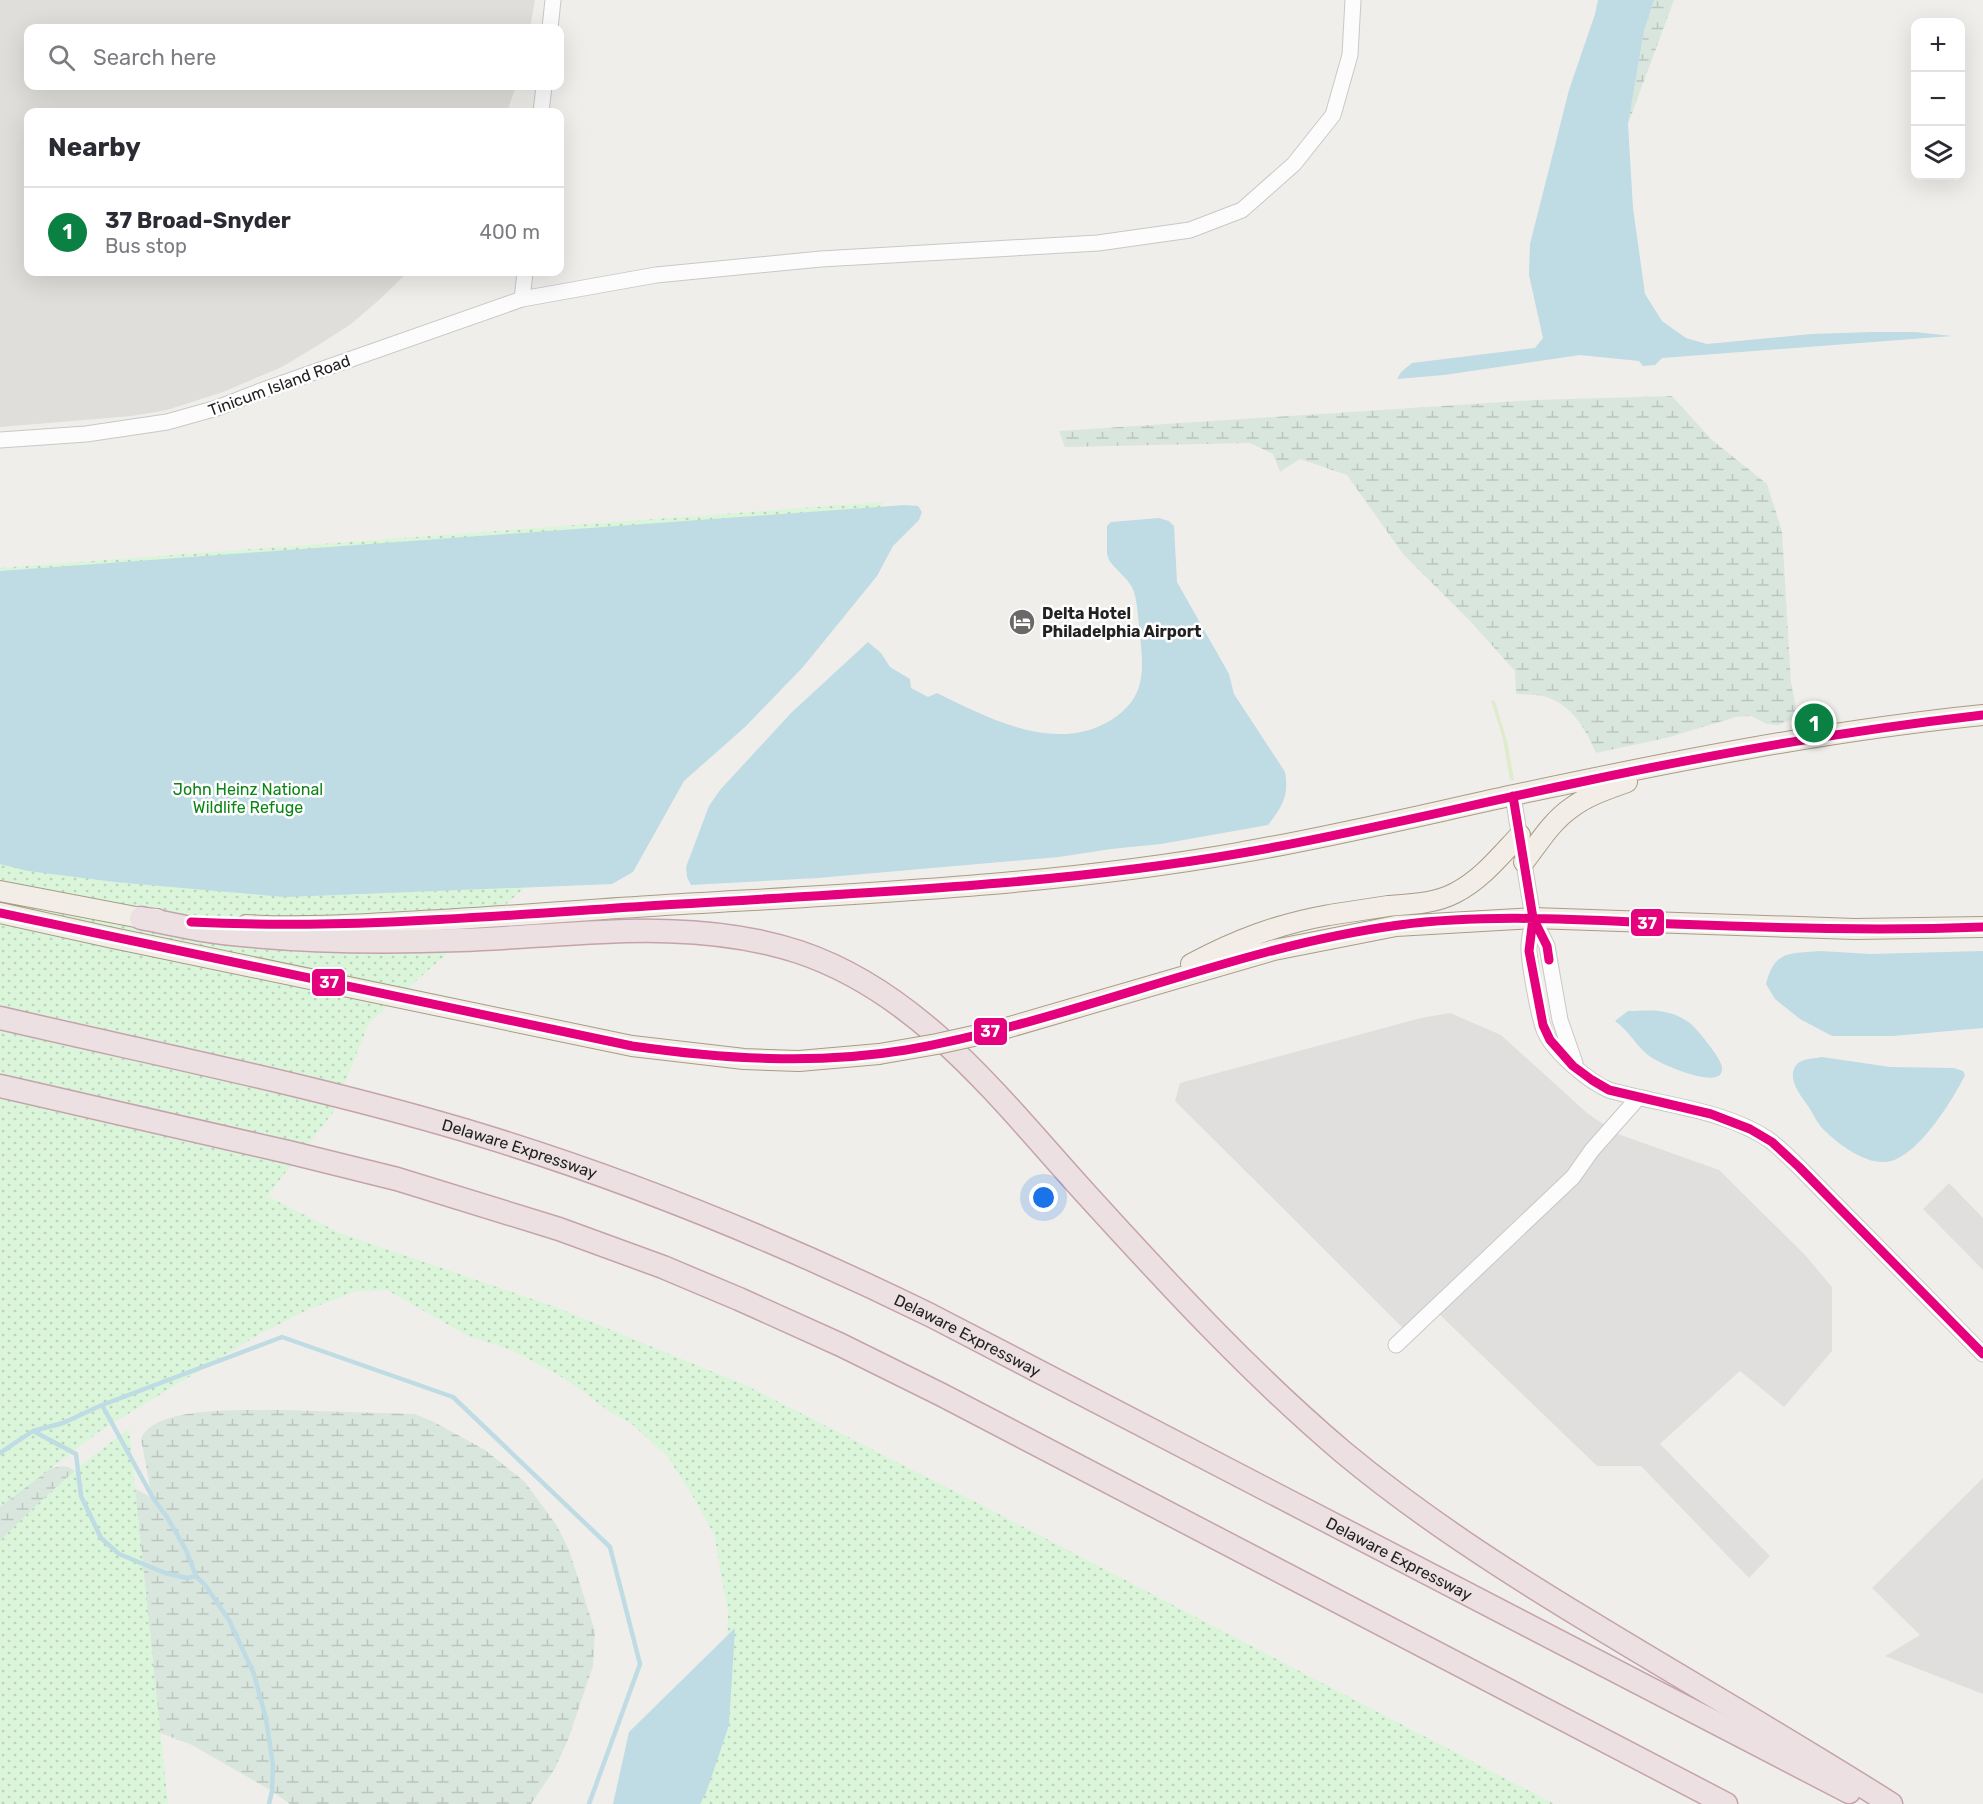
<!DOCTYPE html>
<meta charset="utf-8">
<style>
:root{--surface:#fff;--page:#f7f7f7;--text:#2b2b33;--muted:#7c7c81;--line:#e1e1e2;--accent:#0b8043}
body{margin:0;font-family:Rubik,sans-serif;background:var(--page);color:var(--text)}
.controls{position:absolute;right:18px;top:18px;display:grid;overflow:hidden;border-radius:12px;box-shadow:0 6px 24px #0002}
.controls button{width:54px;height:54px;display:grid;place-items:center;padding:0;border:0;border-bottom:2px solid var(--line);background:var(--surface);color:var(--text);font:30px sans-serif}
.you{position:absolute;left:1044px;top:1198px;width:21px;height:21px;margin:-15px;border:4px solid #fff;border-radius:50%;background:#1a73e8;box-shadow:0 0 0 9px #1a73e833}
.badge{display:grid;place-items:center;width:39px;height:39px;border-radius:50%;background:var(--accent);color:#fff;font-size:20px;font-weight:700}
.pin{position:absolute;translate:-50% -50%;border:3px solid #fff;box-shadow:0 2px 6px #0006}
.list{margin:0;padding:0;list-style:none}
h2{display:flex;justify-content:space-between;align-items:center;height:78px;margin:0;padding:0 24px;font-size:26px}
h2 small{font-size:20px;font-weight:400;color:var(--muted)}
.list li{display:grid;grid-template-columns:39px 1fr auto;gap:18px;align-items:center;box-sizing:border-box;height:90px;padding:0 24px;border-top:2px solid var(--line)}
.list b{display:block;font-size:22px;white-space:nowrap}
.list p{margin:0;font-size:20px;white-space:nowrap;color:var(--muted)}
.list em{font-size:20px;font-style:normal;color:var(--muted)}
.icon{flex:none;width:33px;height:33px;fill:none;stroke:currentColor;stroke-width:2;stroke-linecap:round;stroke-linejoin:round}
.map{position:relative;flex:none;width:1983px;height:1804px;overflow:hidden}
.search{position:absolute;background:var(--surface);box-shadow:0 6px 24px #0002;left:24px;top:24px;width:540px;height:66px;display:flex;align-items:center;gap:15px;box-sizing:border-box;padding:0 21px;border-radius:12px;color:var(--muted);font-size:22px}
.panel{position:absolute;background:var(--surface);box-shadow:0 6px 24px #0002;left:24px;top:108px;width:540px;height:168px;border-radius:12px}
.map>svg:first-child{display:block}
.airport{fill:#e0deda}
.grass{fill:#ddeccb}
.wetland{fill:url(#wetland-marsh)}
.park{fill:url(#park-dots)}
.parking{fill:#e0dfde}
.water{fill:#bfdbe3}
.lines{fill:none;stroke-linecap:round;stroke-linejoin:round}
.stream{stroke:#bfdbe3;stroke-width:4.5}
.minor-casing{stroke:#c9c8c7;stroke-width:17}
.major-casing{stroke:#a79c86;stroke-width:22}
.highway-casing{stroke:#c5a2ac;stroke-width:25}
.minor{stroke:#fdfcfc;stroke-width:15}
.major{stroke:#f3ede7;stroke-width:20}
.highway{stroke:#ece0e2;stroke-width:22}
.major-bridge-casing{stroke:#a79c86;stroke-width:22;stroke-linecap:butt}
.major-bridge{stroke:#f3ede7;stroke-width:20}
.bus-1-casing{stroke:#fff;stroke-width:14}
.bus-1{stroke:#e5007d;stroke-width:9}
.labels{text-anchor:middle;stroke-width:5;stroke-linejoin:round;paint-order:stroke}
.street-label{font-size:16px;fill:#222;stroke:#fff}
.poi-label{font-size:16px;font-weight:bold;fill:#222;stroke:#fff;text-anchor:start}
.park-label{font-size:16px;fill:#0c8416;stroke:#fff}
.line-badge{stroke:#fff;stroke-width:2}
.badge-label{font-size:16px;text-anchor:middle;font-weight:bold;fill:#fff}
</style>
<div class="map">
<svg width="1983" height="1804" viewBox="0 0 1983 1804">
<defs>
<pattern id="wetland-marsh" width="20" height="14" patternUnits="userSpaceOnUse" patternTransform="scale(1.5)"><rect width="20" height="14" fill="#d9e6de"/><path d="M1 5h8M5 5V1M11 12h8M15 12V8" fill="none" stroke="#bac5be"/></pattern>
<pattern id="park-dots" width="8" height="8" patternUnits="userSpaceOnUse" patternTransform="scale(1.5)"><rect width="8" height="8" fill="#daf5da"/><path d="M2 2h.1M6 6h.1" fill="none" stroke="#bbd2bb" stroke-width="1.8" stroke-linecap="round"/></pattern>
</defs>
<rect width="100%" height="100%" fill="#f0eeeb"/>
<!-- airport -->
<path class="airport" d="M0 0H535L530 28H28V86H516L507 112H28V272H408L378 301 351 324 320 344 282 367 223 392 167 410 132 416 0 427Z"/>
<!-- grass -->
<path class="grass" d="M1491 700 1495 701 1507 741 1514 780 1512 781 1510 780 1503 739Z"/>
<!-- wetland -->
<path class="wetland" d="M1654 0H1674L1628 124 1644 31Z
M1672 396 1712 440 1767 484 1782 531 1791 683 1796 708 1791 720 1778 725 1767 724 1751 716 1736 717 1666 738 1596 753C1586 730 1574 708 1549 698 1540 694 1526 695 1516 694L1515 671 1470 621 1403 554 1347 475 1300 459 1280 472 1273 454 1250 443 1065 447 1059 431 1534 400Z
M285 1410 415 1414 434 1422 485 1450 525 1482 557 1526 569 1550 595 1631 593 1666 568 1740 554 1770 531 1804H290L272 1791 192 1745 134 1723 0 1726V1503C14 1493 55 1456 72 1469 73 1470 78 1475 78 1477L134 1488 152 1498 141 1439C154 1404 252 1411 285 1410Z"/>
<!-- park -->
<path class="park" d="M883 502 862 541 540 875 434 965 369 1023 332 1114 267 1196 340 1233 558 1308 747 1386 972 1500 1554 1804H687L726 1681 728 1613 714 1534 691 1493 667 1456 632 1424 610 1412 584 1392 557 1374 511 1350 468 1336 387 1290 357 1291 309 1309 258 1335 100 1431 0 1507V568Z
M129 1429 168 1804H0V1541C40 1500 82 1462 129 1429Z"/>
<!-- parking -->
<path class="parking" d="M1450 1013 1501 1035 1587 1113 1618 1134 1719 1170 1805 1255 1832 1287V1351L1784 1407 1740 1371 1660 1444 1770 1556 1749 1578 1641 1466H1597L1436 1311 1410 1335 1175 1101 1180 1083 1421 1018Z
M1949 1183 1983 1218V1270L1923 1209Z
M1983 1478V1694L1885 1656 1920 1635 1872 1588Z"/>
<!-- water -->
<path class="water" d="M1598 0H1654L1644 31 1628 124 1633 208 1645 294 1662 321 1686 338 1707 344 1811 334 1873 332H1915L1952 336 1662 358 1655 365 1643 366 1639 361 1580 355 1444 375 1397 379 1401 372 1412 363 1535 348 1543 338 1529 275 1530 244 1569 90 1595 14Z
M905 505 918 506 922 512 919 520 893 546 877 576 803 667 745 727 684 781 633 872 612 884 285 897 115 882 28 871 0 864V571Z
M1159 518 1169 521 1174 526 1177 582 1229 674 1234 694 1285 772C1289 795 1283 806 1268 825L1161 844 1111 849 1059 857 818 878 691 885 687 877 686 867 709 806 720 790 791 713 868 642 881 653 890 667 910 679 911 688 928 697 937 693C976 712 1021 736 1066 734 1096 733 1133 714 1140 683 1144 667 1141 649 1140 633 1138 620 1138 605 1134 592 1130 579 1116 571 1109 560L1107 554V526L1111 522Z
M1821 951 1870 954 1983 951V1028L1893 1036H1832L1800 1019 1775 999 1766 984C1775 949 1790 954 1821 951Z
M1628 1011C1641 1011 1656 1009 1669 1013 1675 1014 1684 1019 1690 1023 1697 1029 1721 1058 1722 1067 1725 1093 1662 1064 1654 1059 1638 1050 1630 1031 1615 1021Z
M1822 1057 1890 1067 1954 1068 1963 1071 1965 1075C1953 1100 1919 1154 1891 1161 1868 1167 1839 1145 1823 1129 1817 1123 1813 1113 1808 1106 1801 1096 1789 1081 1794 1069 1798 1058 1812 1059 1822 1057Z
M735 1628 729 1725 706 1793 700 1804H613L629 1732Z"/>
<g class="lines">
<!-- stream -->
<path class="stream" d="M102 1405 153 1498 167 1517 186 1550 196 1576 205 1585 229 1620 254 1674 266 1719 273 1765 272 1791 269 1804
M33 1431 76 1454 81 1496 101 1538 119 1554 165 1573 187 1578 196 1576
M0 1453 33 1431 63 1423 102 1405 282 1337 453 1397 610 1547 640 1664 589 1804"/>
<defs>
<path id="minor" d="M550 28 553 0
M541 112 544 86
M522 299 525 272
M0 440 86 434 167 422 217 408 266 389 522 299 656 275 821 259 1098 243 1190 230 1242 210 1294 164 1333 115 1350 55 1353 0
M1513 796 1533 918 1547 946 1560 1020 1575 1063
M1533 918C1532 929 1528 940 1529 951 1530 967 1539 1019 1545 1032 1554 1052 1589 1082 1609 1090 1660 1105 1723 1109 1768 1139 1779 1147 1789 1157 1799 1167L1983 1354
M1396 1345 1573 1177 1592 1150 1638 1098"/>
<path id="major" d="M1524 862C1538 844 1551 822 1571 808 1588 795 1608 789 1627 782
M0 891 141 918 157 919
M0 913 113 938 632 1046 744 1059 799 1061 879 1054
M246 925C299 928 352 925 404 922 487 918 569 911 651 906 847 894 1044 887 1238 853 1331 837 1422 815 1514 795 1669 762 1825 731 1983 715
M1191 964C1236 940 1278 924 1329 915 1348 912 1368 909 1388 906 1410 904 1434 904 1455 893 1481 880 1500 856 1520 835
M996 1031 1274 950 1396 926 1533 918 1855 929 1983 927"/>
<g id="highway">
<path d="M141 918C168 923 195 930 223 933 301 942 381 943 460 940 573 936 690 916 799 952 922 993 1004 1104 1088 1196 1169 1285 1251 1374 1343 1452 1420 1516 1504 1570 1590 1622 1690 1683 1792 1741 1891 1804"/>
<path id="s1" d="M0 1018C155 1054 312 1085 464 1130 625 1178 779 1241 930 1315L1849 1792"/>
<path d="M0 1086 288 1152 397 1179 559 1229 663 1267 739 1299 841 1345 942 1395 1726 1804"/>
</g>
</defs>
<!-- minor casing -->
<use href="#minor" class="minor-casing"/>
<!-- major casing -->
<use href="#major" class="major-casing"/>
<!-- highway casing -->
<use href="#highway" class="highway-casing"/>
<!-- minor -->
<use href="#minor" class="minor"/>
<!-- major -->
<use href="#major" class="major"/>
<!-- highway -->
<use href="#highway" class="highway"/>
<defs>
<path id="major-bridge" d="M879 1054 937 1044 996 1031"/>
</defs>
<!-- major-bridge casing -->
<use href="#major-bridge" class="major-bridge-casing"/>
<!-- major-bridge -->
<use href="#major-bridge" class="major-bridge"/>
<defs>
<path id="bus-1" d="M1513 796 1533 918 1547 946 1549 960
M0 913 632 1046C723 1059 815 1065 906 1050 1073 1021 1230 948 1399 925 1490 913 1582 920 1674 924 1777 928 1880 931 1983 927
M1533 918 1529 951 1543 1025 1550 1040 1573 1066 1592 1080 1609 1090 1711 1114 1750 1129 1772 1142 1799 1167 1983 1354
M191 922C349 930 505 915 663 905 856 893 1050 886 1242 853 1352 834 1461 807 1571 784 1707 755 1844 731 1983 715"/>
</defs>
<!-- bus-1 casing -->
<use href="#bus-1" class="bus-1-casing"/>
<!-- bus-1 -->
<use href="#bus-1" class="bus-1"/>
</g>
<!-- icons -->
<defs>
<symbol id="hotel-disc" viewBox="-11 -11 22 22"><circle r="9.5" fill="#6a6968" stroke="#fff"/><path d="M-6-4.5h1.5V1H6V5H4.5V3h-9V5H-6ZM-4 0a1.8 1.8 0 1 1 3.6 0ZM.5 0V-2.5h3Q6-2.5 6 0Z" fill="#fff"/></symbol>
</defs>
<g fill-rule="evenodd">
<use href="#hotel-disc" x="1007" y="607" width="30" height="30"/>
</g>
<g class="labels">
<!-- street labels -->
<g class="street-label">
<text transform="translate(279 385) rotate(-20)" y="6">Tinicum Island Road</text>
<text dy="6" stroke="none"><textPath href="#s1" startOffset="536">Delaware Expressway</textPath></text>
<text dy="6" stroke="none"><textPath href="#s1" startOffset="1022">Delaware Expressway</textPath></text>
<text dy="6" stroke="none"><textPath href="#s1" startOffset="1508">Delaware Expressway</textPath></text>
</g>
<!-- poi labels -->
<g class="poi-label">
<text x="1042" y="619">Delta Hotel<tspan x="1042" dy="18">Philadelphia Airport</tspan></text>
</g>
<!-- park labels -->
<g class="park-label">
<text x="248" y="795">John Heinz National<tspan x="248" dy="18">Wildlife Refuge</tspan></text>
</g>
</g>
<g class="line-badge">
<rect x="1630" y="908" width="35" height="29" rx="6" fill="#e5007d"/>
<rect x="311" y="968" width="35" height="29" rx="6" fill="#e5007d"/>
<rect x="973" y="1017" width="35" height="29" rx="6" fill="#e5007d"/>
</g>
<g class="badge-label">
<text x="1647" y="929">37</text>
<text x="329" y="988">37</text>
<text x="990" y="1037">37</text>
</g>
</svg>
<div class="controls">
<button>+</button>
<button>−</button>
<button><svg class="icon" aria-label="layers" viewBox="0 0 24 24"><path d="M12 4l9 5-9 5-9-5zM3 14l9 5 9-5"/></svg></button>
</div>
<div class="you"></div>
<div class="pin badge" style="left:1814px;top:723px">1</div>
<div class="search"><svg class="icon" aria-label="search" viewBox="0 0 24 24"><circle cx="10" cy="10" r="6"/><path d="M15 15l6 6"/></svg>Search here</div>
<section class="panel">
<h2>Nearby<small></small></h2>
<ul class="list">
<li><span class="badge">1</span><div><b>37 Broad-Snyder</b><p>Bus stop</p></div><em>400 m</em></li>
</ul>
</section>
</div>
